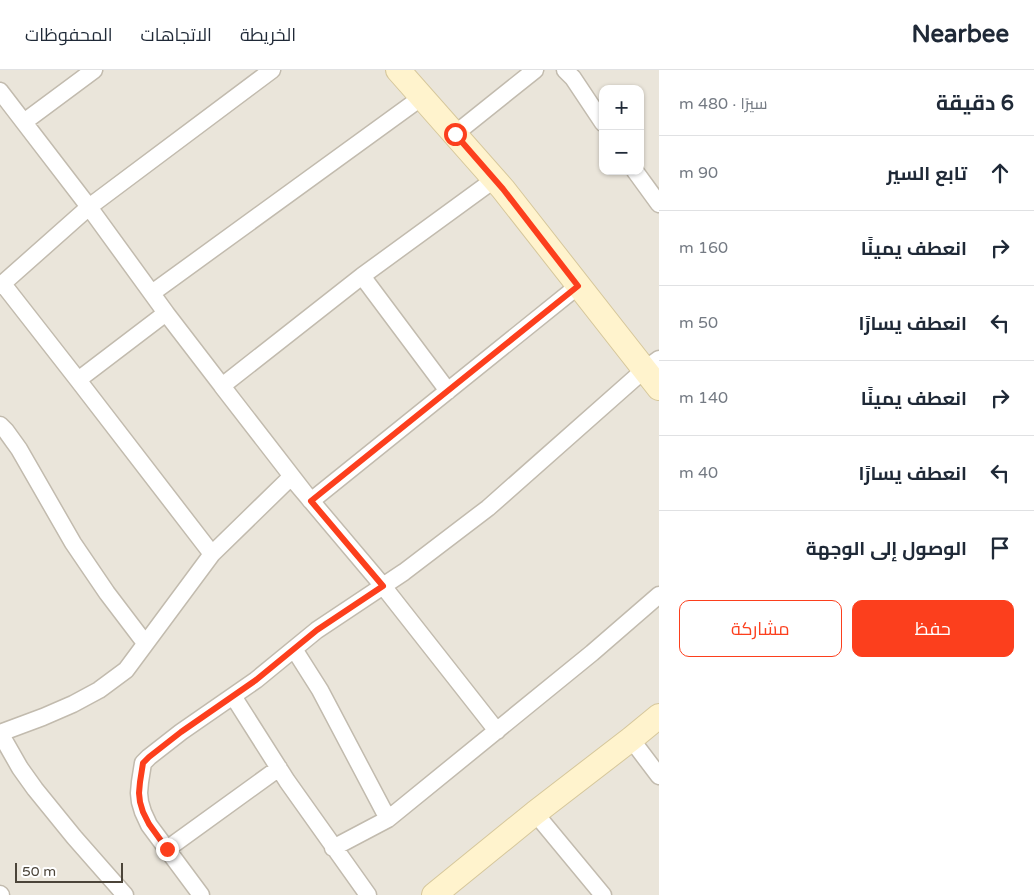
<!DOCTYPE html>
<html lang="ar">
<meta charset="utf-8">
<style>
:root{--surface:#fff;--page:#f2f2f3;--text:#1f2937;--muted:#747a83;--line:#e0e1e3;--accent:#fc3f1d}
body{margin:0;font-family:"Varela Round",Cairo,sans-serif;background:var(--page);color:var(--text);direction:rtl}
.controls{position:absolute;right:15px;top:15px;display:grid;overflow:hidden;border-radius:10px;box-shadow:0 1px 4px #0004}
.controls button{width:45px;height:45px;display:grid;place-items:center;padding:0;border:0;border-bottom:1px solid var(--line);background:var(--surface);color:var(--text);font:25px sans-serif}
.scale{position:absolute;left:15px;bottom:12px;width:108px;box-sizing:border-box;padding-left:5px;border:2px solid #4b4439;border-top:0;font-size:14px;line-height:18px;white-space:nowrap;color:#4b4439;-webkit-text-stroke:4px #fff;paint-order:stroke}
.stop{position:absolute;width:15px;height:15px;margin:-11px;border:4px solid #fc3f1d;border-radius:50%;background:#fff}
.stop.end{background:#fc3f1d;border-color:#fff;box-shadow:0 1px 5px #0008}
.list{margin:0;padding:0;list-style:none}
h2{display:flex;justify-content:space-between;align-items:center;height:65px;margin:0;padding:0 20px;font-size:21px}
h2 small{font-size:16px;font-weight:400;color:var(--muted)}
.list li{display:grid;grid-template-columns:32px 1fr auto;gap:15px;align-items:center;box-sizing:border-box;height:75px;padding:0 20px;border-top:1px solid var(--line)}
.list b{display:block;font-size:19px;white-space:nowrap}
.list em{font-size:16px;font-style:normal;color:var(--muted)}
.actions{display:flex;gap:10px;padding:15px 20px}
.actions a{flex:1;padding:11px 0;border:1px solid var(--accent);border-radius:10px;text-align:center;font-size:18px;color:var(--accent)}
.actions .main{background:var(--accent);color:#fff}
.icon{flex:none;width:28px;height:28px;fill:none;stroke:currentColor;stroke-width:2;stroke-linecap:round;stroke-linejoin:round}
.map{position:relative;flex:none;width:659px;height:825px;overflow:hidden;direction:ltr}
header{display:flex;align-items:center;gap:30px;box-sizing:border-box;height:70px;padding:0 25px;background:var(--surface);border-bottom:1px solid var(--line)}
header strong{font-size:24px}
nav{display:flex;gap:28px;margin-inline-start:auto;font-size:18px}
main{display:flex}
aside{flex:1;background:var(--surface)}
.map>svg:first-child{display:block}
.residential{fill:#eae5da;fill-rule:evenodd}
.lines{fill:none;stroke-linecap:round;stroke-linejoin:round}
.street-casing{stroke:#c2bbae;stroke-width:19}
.secondary-casing{stroke:#d6c79b;stroke-width:26}
.street{stroke:#fff;stroke-width:16}
.secondary{stroke:#fff3cd;stroke-width:24}
.route{stroke:#fc3f1d;stroke-width:6}
</style>
<header>
<strong>Nearbee</strong>
<nav><a>الخريطة</a><a>الاتجاهات</a><a>المحفوظات</a></nav>
</header>
<main>
<aside>
<h2>6 دقيقة<small>سيرًا · 480 m</small></h2>
<ul class="list">
<li><svg class="icon" aria-label="ahead" viewBox="0 0 24 24"><path d="M12 20V5M6 11l6-6 6 6"/></svg><div><b>تابع السير</b></div><em>90 m</em></li>
<li><svg class="icon" aria-label="right" viewBox="0 0 24 24"><path d="M7 20v-9h11M14 6l5 5-5 5"/></svg><div><b>انعطف يمينًا</b></div><em>160 m</em></li>
<li><svg class="icon" aria-label="left" viewBox="0 0 24 24"><path d="M17 20v-9H6M10 6l-5 5 5 5"/></svg><div><b>انعطف يسارًا</b></div><em>50 m</em></li>
<li><svg class="icon" aria-label="right" viewBox="0 0 24 24"><path d="M7 20v-9h11M14 6l5 5-5 5"/></svg><div><b>انعطف يمينًا</b></div><em>140 m</em></li>
<li><svg class="icon" aria-label="left" viewBox="0 0 24 24"><path d="M17 20v-9H6M10 6l-5 5 5 5"/></svg><div><b>انعطف يسارًا</b></div><em>40 m</em></li>
<li><svg class="icon" aria-label="arrive" viewBox="0 0 24 24"><path d="M6 21V4h12l-3 4 3 4H6"/></svg><div><b>الوصول إلى الوجهة</b></div></li>
</ul>
<div class="actions"><a class="main">حفظ</a><a>مشاركة</a></div>
</aside>
<div class="map">
<svg width="659" height="825" viewBox="0 0 659 825">
<rect width="100%" height="100%" fill="#f6f3ec"/>
<!-- residential -->
<path class="residential" d="M0 0H659V825H0ZM603 19H640V101H603Z"/>
<g class="lines">
<defs>
<path id="street" d="M565 0 573 8 603 53
M0 21 89 137 166 243 78 310
M24 52 94 0
M455 64 535 0
M635 101 659 134
M495 109 362 206 222 316 311 431 578 216
M362 206 448 321
M0 216 89 137 272 0
M152 223 422 27
M166 243 229 325
M0 355 6 361 19 379 73 473 107 523 145 573
M212 484 291 407 383 516 497 661
M294 579 320 620 388 749
M233 626 287 711 368 825
M0 663 43 647 73 634 99 620 126 600 212 484 78 310 3 214
M0 663 20 698 35 719 74 767 125 825
M631 669 659 706
M535 743 603 825
M333 778 388 749 592 583 659 525
M167 779 279 698
M0 824 1 825
M201 825 149 755 143 742 140 732 139 723 140 712 143 693 149 687 181 662 256 610 317 560 404 502 488 438 644 300 659 289"/>
<path id="secondary" d="M398 0 503 119 659 318
M434 825 535 743 631 669 659 646"/>
</defs>
<!-- street casing -->
<use href="#street" class="street-casing"/>
<!-- secondary casing -->
<use href="#secondary" class="secondary-casing"/>
<!-- street -->
<use href="#street" class="street"/>
<!-- secondary -->
<use href="#secondary" class="secondary"/>
</g>
<g class="lines">
<!-- route -->
<path class="route" d="M167 779 149 754 143 742 140 732 139 723 140 712 143 693 149 687 181 662 256 610 317 560 383 516 311 431 578 216 503 119 455 64"/>
</g>
</svg>
<div class="controls">
<button>+</button>
<button>−</button>
</div>
<div class="scale">50 m</div>
<div class="stop" style="left:455px;top:64px"></div>
<div class="stop end" style="left:167px;top:779px"></div>
</div>
</main>
